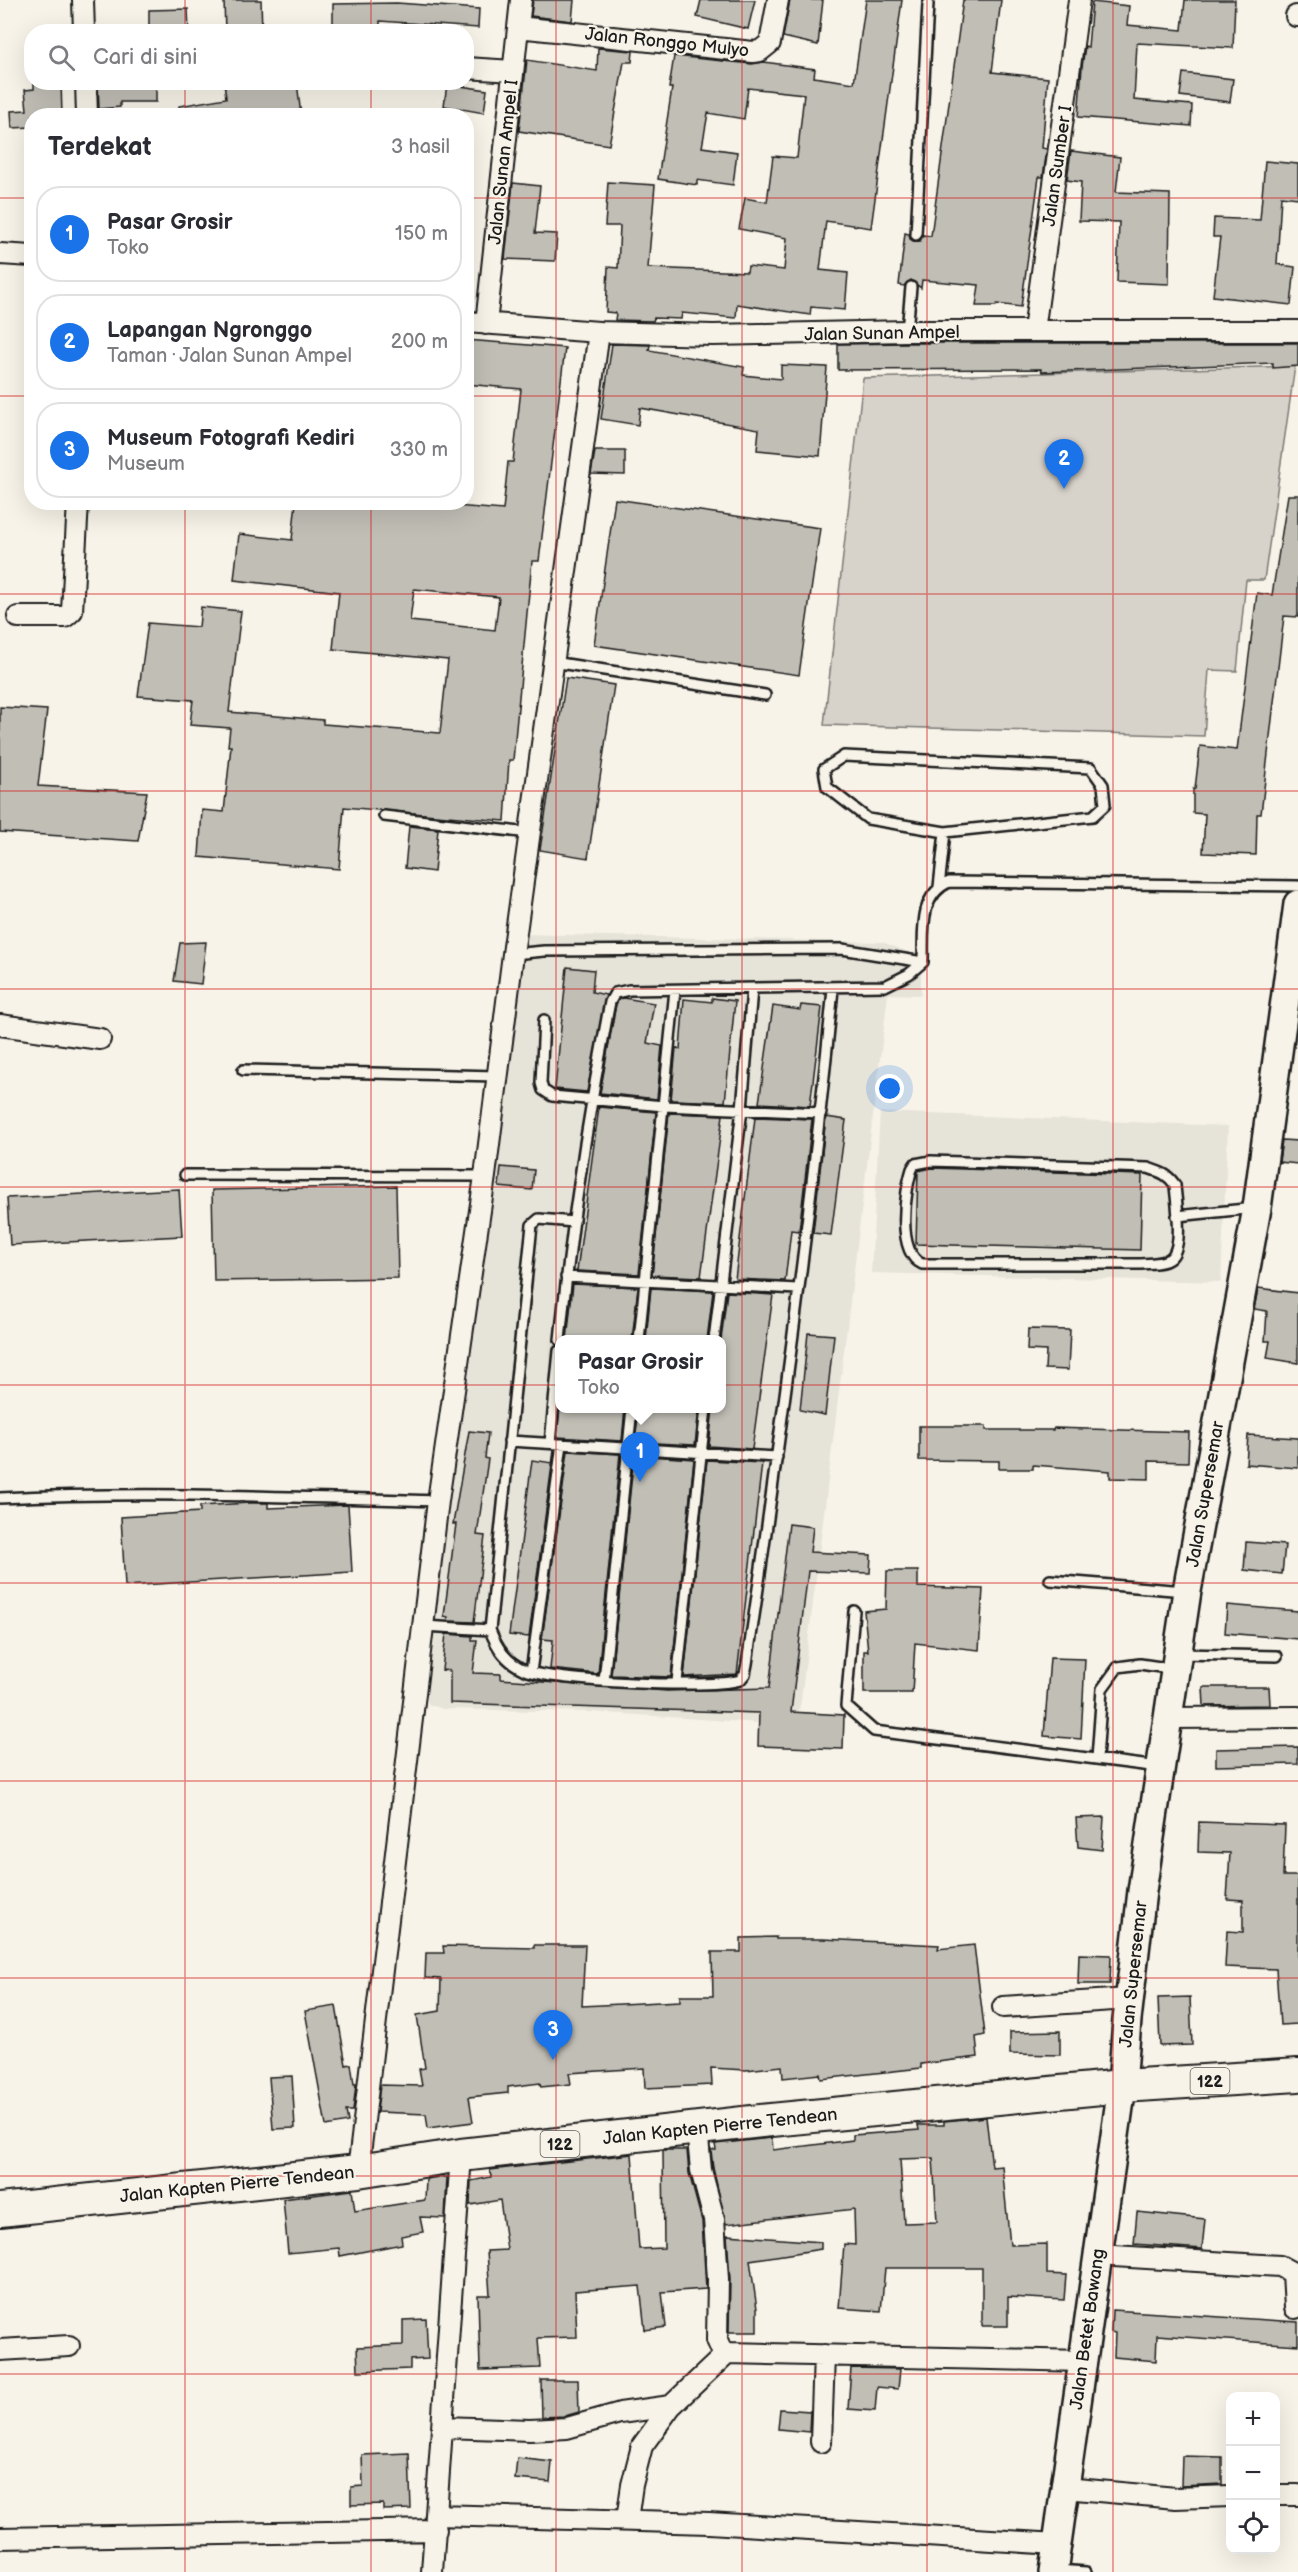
<!DOCTYPE html>
<html lang="id">
<meta charset="utf-8">
<style>
:root{--surface:#fff;--page:#f7f7f7;--text:#2b2b33;--muted:#7c7c81;--line:#e1e1e2;--accent:#1a73e8}
body{margin:0;font-family:"Balsamiq Sans",sans-serif;background:var(--page);color:var(--text)}
.controls{position:absolute;right:18px;bottom:18px;display:grid;overflow:hidden;border-radius:12px;box-shadow:0 6px 24px #0002}
.controls button{width:54px;height:54px;display:grid;place-items:center;padding:0;border:0;border-bottom:2px solid var(--line);background:var(--surface);color:var(--text);font:30px sans-serif}
.you{position:absolute;left:890px;top:1089px;width:21px;height:21px;margin:-15px;border:4px solid #fff;border-radius:50%;background:#1a73e8;box-shadow:0 0 0 9px #1a73e833}
.badge{display:grid;place-items:center;width:39px;height:39px;border-radius:50%;background:var(--accent);color:#fff;font-size:20px;font-weight:700}
.pin{position:absolute;translate:-50% -50px;filter:drop-shadow(0 2px 3px #0008)}
.pin::after{content:'';position:absolute;top:32px;width:21px;height:18px;background:inherit;clip-path:polygon(0 0,100% 0,50% 100%)}
.popup{position:absolute;left:555px;top:1335px;width:171px;height:78px;box-sizing:border-box;display:grid;place-content:center;border-radius:12px;background:var(--surface);filter:drop-shadow(0 2px 4px #0005);font-size:20px;white-space:nowrap;color:var(--muted)}
.popup b{font-size:22px;color:var(--text)}
.popup::after{content:'';position:absolute;left:50%;top:100%;margin-left:-12px;border:12px solid transparent;border-top-color:var(--surface)}
.list{margin:0;padding:0;list-style:none}
h2{display:flex;justify-content:space-between;align-items:center;height:78px;margin:0;padding:0 24px;font-size:26px}
h2 small{font-size:20px;font-weight:400;color:var(--muted)}
.list li{display:grid;grid-template-columns:39px 1fr auto;gap:18px;align-items:center;box-sizing:border-box;height:96px;margin:0 12px 12px;padding:0 12px;border:2px solid var(--line);border-radius:24px}
.list b{display:block;font-size:22px;white-space:nowrap}
.list p{margin:0;font-size:20px;white-space:nowrap;color:var(--muted)}
.list em{font-size:20px;font-style:normal;color:var(--muted)}
.icon{flex:none;width:33px;height:33px;fill:none;stroke:currentColor;stroke-width:2;stroke-linecap:round;stroke-linejoin:round}
.map{position:relative;flex:none;width:1298px;height:2572px;overflow:hidden}
.search{position:absolute;background:var(--surface);box-shadow:0 6px 24px #0002;left:24px;top:24px;width:450px;height:66px;display:flex;align-items:center;gap:15px;box-sizing:border-box;padding:0 21px;border-radius:24px;color:var(--muted);font-size:22px}
.panel{position:absolute;background:var(--surface);box-shadow:0 6px 24px #0002;left:24px;top:108px;width:450px;height:402px;border-radius:24px}
.map>svg:first-child{display:block}
.built{fill:#e6e3d9;fill-rule:evenodd}
.green{fill:#d7d3cb;stroke:#7a7874;stroke-width:1.5}
.building{fill:#c0beb5;stroke:#1c1c1c;stroke-width:1.5;fill-rule:evenodd}
.lines{fill:none;stroke-linecap:round;stroke-linejoin:round}
.lane-casing{stroke:#1c1c1c;stroke-width:14}
.street-casing{stroke:#1c1c1c;stroke-width:24}
.secondary-casing{stroke:#1c1c1c;stroke-width:32}
.primary-casing{stroke:#1c1c1c;stroke-width:36}
.lane{stroke:#f7f3e8;stroke-width:9}
.street{stroke:#f7f3e8;stroke-width:20}
.secondary{stroke:#f7f3e8;stroke-width:27}
.primary{stroke:#f7f3e8;stroke-width:32}
.grid{fill:none;stroke:#d62828;stroke-width:1.5;stroke-opacity:0.55}
.labels{text-anchor:middle;stroke-width:4.5;stroke-linejoin:round;paint-order:stroke}
.shield{fill:#f7f3e8;stroke:#5e5c59;stroke-width:1.5}
.shield-label{font-size:16px;font-weight:bold;fill:#1c1c1c}
.street-label{font-size:18px;fill:#1c1c1c;stroke:#f7f3e8}
</style>
<div class="map">
<svg width="1298" height="2572" viewBox="0 0 1298 2572">
<rect width="100%" height="100%" fill="#f7f3e8"/>
<filter id="ink" filterUnits="userSpaceOnUse"><feTurbulence type="fractalNoise" baseFrequency=".0167" numOctaves="2"/><feDisplacementMap in="SourceGraphic" scale="12" xChannelSelector="R" yChannelSelector="G"/><feConvolveMatrix kernelMatrix="1 2 1 2 8 2 1 2 1" color-interpolation-filters="sRGB"/></filter>
<g filter="url(#ink)">
<!-- built -->
<path class="built" d="M518 934 882 942 921 957V995L888 994 801 1700 798 1716 789 1725 593 1712 443 1709 428 1704 425 1687 481 1277ZM559 1340H721V1408H559Z
M880 1112 1228 1126 1221 1282 871 1273Z"/>
<!-- green -->
<path class="green" d="M1295 366 1264 580H1246L1237 671 1209 670 1204 736 824 725 863 378Z"/>
<!-- building -->
<path class="building" d="M224 0H261L262 32H225Z
M533 0H574L572 21 531 16Z
M701 0H755L748 29 697 17Z
M790 0H823L818 45 783 37Z
M866 0H902L871 228 826 221 820 270 848 273 845 310 811 307 810 315 737 304 736 318 682 313 681 319 654 318 653 321 615 320 616 313 606 312 608 267 618 268 620 226H605L608 182 655 185 648 268 747 272 748 266 784 270 787 238 739 229 745 198 767 202 773 156 797 158 804 94 748 88 744 119 708 113 702 147 737 152 733 185 697 180V185L658 179 672 88H669L674 56 752 64 764 62 815 69 814 77 854 83Z
M963 0H1001L992 72 1048 78 1042 148 1047 149 1043 177H1039L1021 307 997 304 996 306H976L979 285 922 280 921 288 911 280 904 286 899 285 905 233 909 234 910 239 915 242 920 241 923 235 931 236Z
M1185 0H1235L1233 48 1137 43 1134 100 1192 105 1191 126 1078 117 1082 67 1085 46 1088 47 1092 2 1129 6 1127 25 1182 30Z
M397 3 479 9 478 28 380 21V32H333V4Z
M188 9 189 32H149V10Z
M598 48 633 51 632 62H624L609 145 519 131 527 60 597 71Z
M1183 73 1233 79 1230 102 1180 96Z
M34 82H61L62 116H32V127L12 128 11 111 27 110 25 90 34 89Z
M98 82H156V102H120V107L99 109Z
M224 82H297L301 116H180L179 106 226 98Z
M447 84 487 90 484 113 444 106Z
M1071 151 1120 157 1116 192 1170 194 1169 284 1117 282 1119 222 1079 221 1081 182 1067 180Z
M1265 161 1298 164V198L1281 196 1277 264 1295 267 1291 305 1213 296 1220 237H1213L1214 218 1260 220Z
M513 183 540 186 535 233 557 234 555 261 505 259Z
M466 340 565 348 539 561H532L513 760H509L505 821 344 807 339 869 199 857 202 810 224 812 231 746H228L230 728 190 725 193 700 138 696 148 623 199 627 201 607 241 611 229 712 323 720V724L440 733 448 660 333 649 339 592 234 580 239 534 292 540 296 502H408L503 510 508 462H513L521 389 466 384ZM414 589 499 597 495 630 410 621Z
M907 343H1298V366L1273 368V363L1042 372 1041 369 838 370V344Z
M612 344 650 345 649 350 744 367 743 375 781 379V365L827 367 820 456 757 450 759 429 640 408 638 425 601 419Z
M595 451H625V475L591 474Z
M1288 495H1298V617L1284 616 1261 814H1257L1256 855 1203 853 1205 814 1193 813V789H1195L1200 746 1237 750 1257 593 1272 595Z
M615 499 820 528 799 675 594 645Z
M566 678 614 685 588 858 540 850Z
M0 707 47 710 38 786 147 792 138 841 0 832Z
M409 826 438 829 434 872 405 868Z
M206 942 201 984 174 981 180 943Z
M567 967 594 970 592 992 606 995 587 1092 555 1089Z
M624 998 654 1003 647 1043 662 1046 657 1099 600 1093 616 1004 619 999Z
M712 998 735 1001 725 1102 671 1100 676 1048 680 1049 684 999 712 1002Z
M801 1005 822 1007 810 1106 759 1103 773 1006 800 1010Z
M599 1107 656 1112 639 1274 577 1271Z
M669 1113 723 1115 701 1277 652 1275Z
M757 1117 812 1119 799 1231 791 1230 785 1281 735 1279 755 1118Z
M826 1117 846 1120 831 1235 813 1233Z
M1282 1140 1298 1141V1164L1279 1162Z
M501 1167 534 1170 532 1190 499 1187Z
M932 1168 1142 1175 1140 1250 916 1244 918 1171Z
M396 1186 398 1278 214 1281 212 1190Z
M179 1189 182 1236 10 1245 7 1198Z
M573 1284 638 1287 632 1340H567Z
M651 1288 713 1291 707 1340H646Z
M1258 1288 1298 1293V1363L1267 1358 1270 1341H1265L1267 1311 1254 1309Z
M727 1292 773 1295 752 1449 709 1446 713 1408H721V1340Z
M1028 1329 1070 1330 1068 1370 1045 1369 1046 1351 1027 1350Z
M808 1333 834 1335 825 1415 800 1410Z
M560 1408H625L622 1441 557 1437Z
M639 1408H699L695 1445 635 1442Z
M919 1426H986V1430H1053L1054 1428 1189 1432 1188 1462 1149 1461V1479L1110 1478V1471L1033 1465V1469H999V1461L919 1460Z
M469 1431 488 1433 485 1458 488 1459 477 1535 485 1536 474 1622 448 1621V1617L444 1616 456 1524H453Z
M1248 1435 1298 1438V1468L1246 1464Z
M554 1450 529 1637 509 1635 532 1460 553 1463Z
M568 1451 620 1454 598 1674 550 1669 553 1640 542 1639Z
M634 1455 694 1459 671 1677 611 1675Z
M707 1460 762 1463 737 1674 684 1677Z
M249 1503H268V1508L348 1505 352 1572 125 1586 121 1517 200 1512V1506Z
M789 1524 813 1527 810 1552 871 1555 870 1573 808 1571 791 1712 844 1715 843 1749 758 1746 759 1713 450 1703V1671L442 1670 446 1634 472 1636V1640H477L473 1673 501 1674V1679L667 1691 769 1688Z
M1246 1542 1285 1545 1282 1574 1244 1570Z
M887 1571H918V1587L983 1589 979 1650 915 1643 912 1693H864V1651H868L864 1611 886 1609Z
M1227 1605 1298 1611V1639L1225 1633Z
M1050 1658 1085 1659 1081 1739 1044 1736Z
M1203 1687H1269L1270 1705 1204 1706Z
M1298 1747V1764L1216 1766V1749Z
M1104 1817 1102 1850 1078 1847 1076 1818Z
M1199 1822 1285 1825 1283 1876H1298V2024L1280 2025 1276 1969 1225 1967 1227 1931 1243 1932V1900L1227 1899 1230 1853 1198 1852Z
M776 1937V1939H823L939 1945 938 1949 974 1945 985 2035 976 2037 978 2057 921 2064V2068L821 2079 820 2074 783 2078 782 2066 746 2070 711 2068 712 2085 645 2088 644 2068 569 2073 571 2084 541 2087 540 2083 508 2087V2093L469 2097 473 2122 428 2128 426 2114 377 2112 380 2085 422 2086 419 2069 425 2068 417 2015 440 2011 441 1979 425 1978 426 1953H444L443 1946 534 1948V1945H585L582 2006 680 2001V1996H713L712 1952H741V1938Z
M1079 1954 1111 1955 1110 1984H1078Z
M1190 1997 1192 2045 1160 2046 1158 1998Z
M336 2006 346 2065 351 2064 354 2084H356L353 2111H346L348 2122 326 2126 305 2011Z
M1060 2031V2055L1010 2054V2032Z
M292 2076 295 2128 273 2129 269 2077Z
M986 2117 992 2167 1002 2166 1010 2245 1047 2244V2274L1066 2275 1064 2300 1008 2297V2326H982V2268H885L881 2311 839 2308 844 2244 855 2245 854 2209 726 2224 713 2168 711 2150H716L715 2144 772 2138 773 2150 853 2140V2135L919 2130 918 2125H944V2121ZM933 2158 937 2222 904 2223 900 2159Z
M663 2150H687L689 2173 702 2221 706 2289 662 2292 666 2327 645 2330 640 2286 575 2291 577 2337 538 2338 540 2368 480 2370 478 2295H490L487 2251 507 2250 500 2200 470 2205 471 2181 491 2177 490 2170 632 2154 639 2249 664 2248Z
M439 2177H447L445 2218 420 2217 423 2232 401 2236 402 2244 340 2256 339 2248 288 2253 283 2199 352 2190 355 2211 425 2200 426 2179Z
M1137 2212 1205 2219 1202 2249 1134 2244Z
M727 2235 821 2242V2249L750 2260 757 2309V2332H729L730 2279Z
M1112 2310 1298 2322V2345L1157 2335 1156 2361 1114 2357 1115 2333 1111 2332Z
M426 2319 428 2359 410 2360V2369L358 2371 357 2347 403 2345V2320Z
M851 2368 900 2369 898 2389 877 2387 875 2411 848 2409Z
M541 2380H578L579 2412 565 2416 542 2417Z
M780 2409 810 2411 809 2432 778 2429Z
M409 2453 411 2509 383 2510V2504L351 2505V2487L363 2486 362 2455Z
M1182 2456 1222 2457V2484L1181 2486Z
M517 2458 552 2462 550 2482 515 2479Z"/>
<g class="lines">
<defs>
<path id="lane" d="M916 235 928 4
M907 331 911 287
M553 662 765 695
M844 756 1091 768 1103 785 1105 805 1093 816 945 832 868 819 827 787 824 769Z
M384 816 529 833
M939 887 945 832
M513 954 544 951 842 949 923 962C924 933 918 896 949 882L1298 886
M544 1020 541 1083 543 1090 552 1096 664 1106 821 1113
M243 1070 497 1076
M931 1161 1148 1168C1160 1172 1168 1174 1175 1185 1176 1202 1185 1249 1169 1259 1162 1264 1150 1263 1141 1264H922C896 1252 905 1191 912 1169L915 1164Z
M185 1175 485 1176
M1177 1216 1255 1208
M574 1222 539 1219 532 1225 490 1630C497 1648 506 1662 525 1670 551 1682 713 1689 740 1680L745 1674 747 1664C780 1440 811 1215 833 989
M566 1277 797 1289
M560 1340C571 1226 588 1114 610 1002L615 993 629 990 885 986 909 974 923 962
M639 1340 675 990
M714 1340 742 1109 752 989
M509 1441 777 1457
M550 1443 559 1351
M0 1498C146 1491 292 1497 438 1501
M1050 1580 1185 1591
M854 1611 846 1706 874 1731 1159 1767
M424 1626 490 1630
M1181 1654 1277 1656
M531 1672 562 1444
M604 1681 632 1408
M677 1682 706 1408
M1097 1759 1102 1689 1118 1667 1140 1664 1174 1669
M1056 2570 1086 2572"/>
<path id="street" d="M83 0 84 32
M1296 16H1298
M518 27 753 52 760 51 770 43 778 0
M466 68 513 71
M86 82 87 116
M0 254 32 256
M466 322 599 332 713 335 907 331H1298
M486 324 521 0
M1034 331 1079 0
M18 617H65L72 611 78 502
M0 1025 100 1039
M1168 1718 1298 1717
M1003 2007 1129 1999
M697 2128 701 2170 714 2219 718 2279 717 2340 721 2349 727 2353 1083 2361
M358 2171 438 1501 485 1176 513 954 599 332
M1097 2255 1280 2266 1293 2273 1295 2308
M0 2350 69 2346
M443 2427 530 2430 567 2428 620 2413 671 2406
M821 2442 824 2355
M1065 2488 1176 2498 1230 2496
M1276 2495H1298
M437 2515 709 2523 1057 2544
M627 2520 632 2485 642 2446 671 2406 727 2353
M0 2538 436 2530
M432 2572 461 2155"/>
<path id="secondary" d="M1053 2572 1122 2086 1127 2020 1142 1891 1168 1718 1187 1591 1257 1208 1298 904"/>
<path id="primary" d="M0 2210 358 2171 461 2155 761 2121 1122 2086 1298 2075"/>
</defs>
<!-- lane casing -->
<use href="#lane" class="lane-casing"/>
<!-- street casing -->
<use href="#street" class="street-casing"/>
<!-- secondary casing -->
<use href="#secondary" class="secondary-casing"/>
<!-- primary casing -->
<use href="#primary" class="primary-casing"/>
<!-- lane -->
<use href="#lane" class="lane"/>
<!-- street -->
<use href="#street" class="street"/>
<!-- secondary -->
<use href="#secondary" class="secondary"/>
<!-- primary -->
<use href="#primary" class="primary"/>
</g>
</g>
<!-- grid -->
<path class="grid" d="M185 0V32M371 0V32M556 0V2572M742 0V2572M927 0V2572M1113 0V2572M185 82V116M371 82V116M0 198H32M466 198H1298M0 396H32M466 396H1298M185 502V2572M371 502V2572M0 594H1298M0 791H1298M0 989H1298M0 1187H1298M0 1385H1298M0 1583H1298M0 1781H1298M0 1978H1298M0 2176H1298M0 2374H1298"/>
<g class="labels">
<!-- shield labels -->
<g class="shield">
<rect x="1190.5" y="2068" width="39" height="26" rx="4.5"/>
<rect x="540.5" y="2131" width="39" height="26" rx="4.5"/>
</g>
<g class="shield-label">
<text x="1210" y="2087">122</text>
<text x="560" y="2150">122</text>
</g>
<!-- street labels -->
<g class="street-label">
<text transform="translate(667 42) rotate(6)" y="6">Jalan Ronggo Mulyo</text>
<text transform="translate(503 162) rotate(-84)" y="6">Jalan Sunan Ampel I</text>
<text transform="translate(1057 166) rotate(-82)" y="6">Jalan Sumber I</text>
<text transform="translate(882 333) rotate(-1)" y="6">Jalan Sunan Ampel</text>
<text transform="translate(1205 1494) rotate(-80)" y="6">Jalan Supersemar</text>
<text transform="translate(1133 1974) rotate(-84)" y="6">Jalan Supersemar</text>
<text transform="translate(720 2126) rotate(-6)" y="6">Jalan Kapten Pierre Tendean</text>
<text transform="translate(237 2184) rotate(-6)" y="6">Jalan Kapten Pierre Tendean</text>
<text transform="translate(1087 2329) rotate(-82)" y="6">Jalan Betet Bawang</text>
</g>
</g>
</svg>
<div class="controls">
<button>+</button>
<button>−</button>
<button><svg class="icon" aria-label="locate" viewBox="0 0 24 24"><circle cx="12" cy="12" r="6"/><path d="M12 2v4M12 18v4M2 12h4M18 12h4"/></svg></button>
</div>
<div class="you"></div>
<div class="pin badge" style="left:640px;top:1482px">1</div>
<div class="popup"><b>Pasar Grosir</b>Toko</div>
<div class="pin badge" style="left:1064px;top:489px">2</div>
<div class="pin badge" style="left:553px;top:2060px">3</div>
<div class="search"><svg class="icon" aria-label="search" viewBox="0 0 24 24"><circle cx="10" cy="10" r="6"/><path d="M15 15l6 6"/></svg>Cari di sini</div>
<section class="panel">
<h2>Terdekat<small>3 hasil</small></h2>
<ul class="list">
<li><span class="badge">1</span><div><b>Pasar Grosir</b><p>Toko</p></div><em>150 m</em></li>
<li><span class="badge">2</span><div><b>Lapangan Ngronggo</b><p>Taman · Jalan Sunan Ampel</p></div><em>200 m</em></li>
<li><span class="badge">3</span><div><b>Museum Fotografi Kediri</b><p>Museum</p></div><em>330 m</em></li>
</ul>
</section>
</div>
